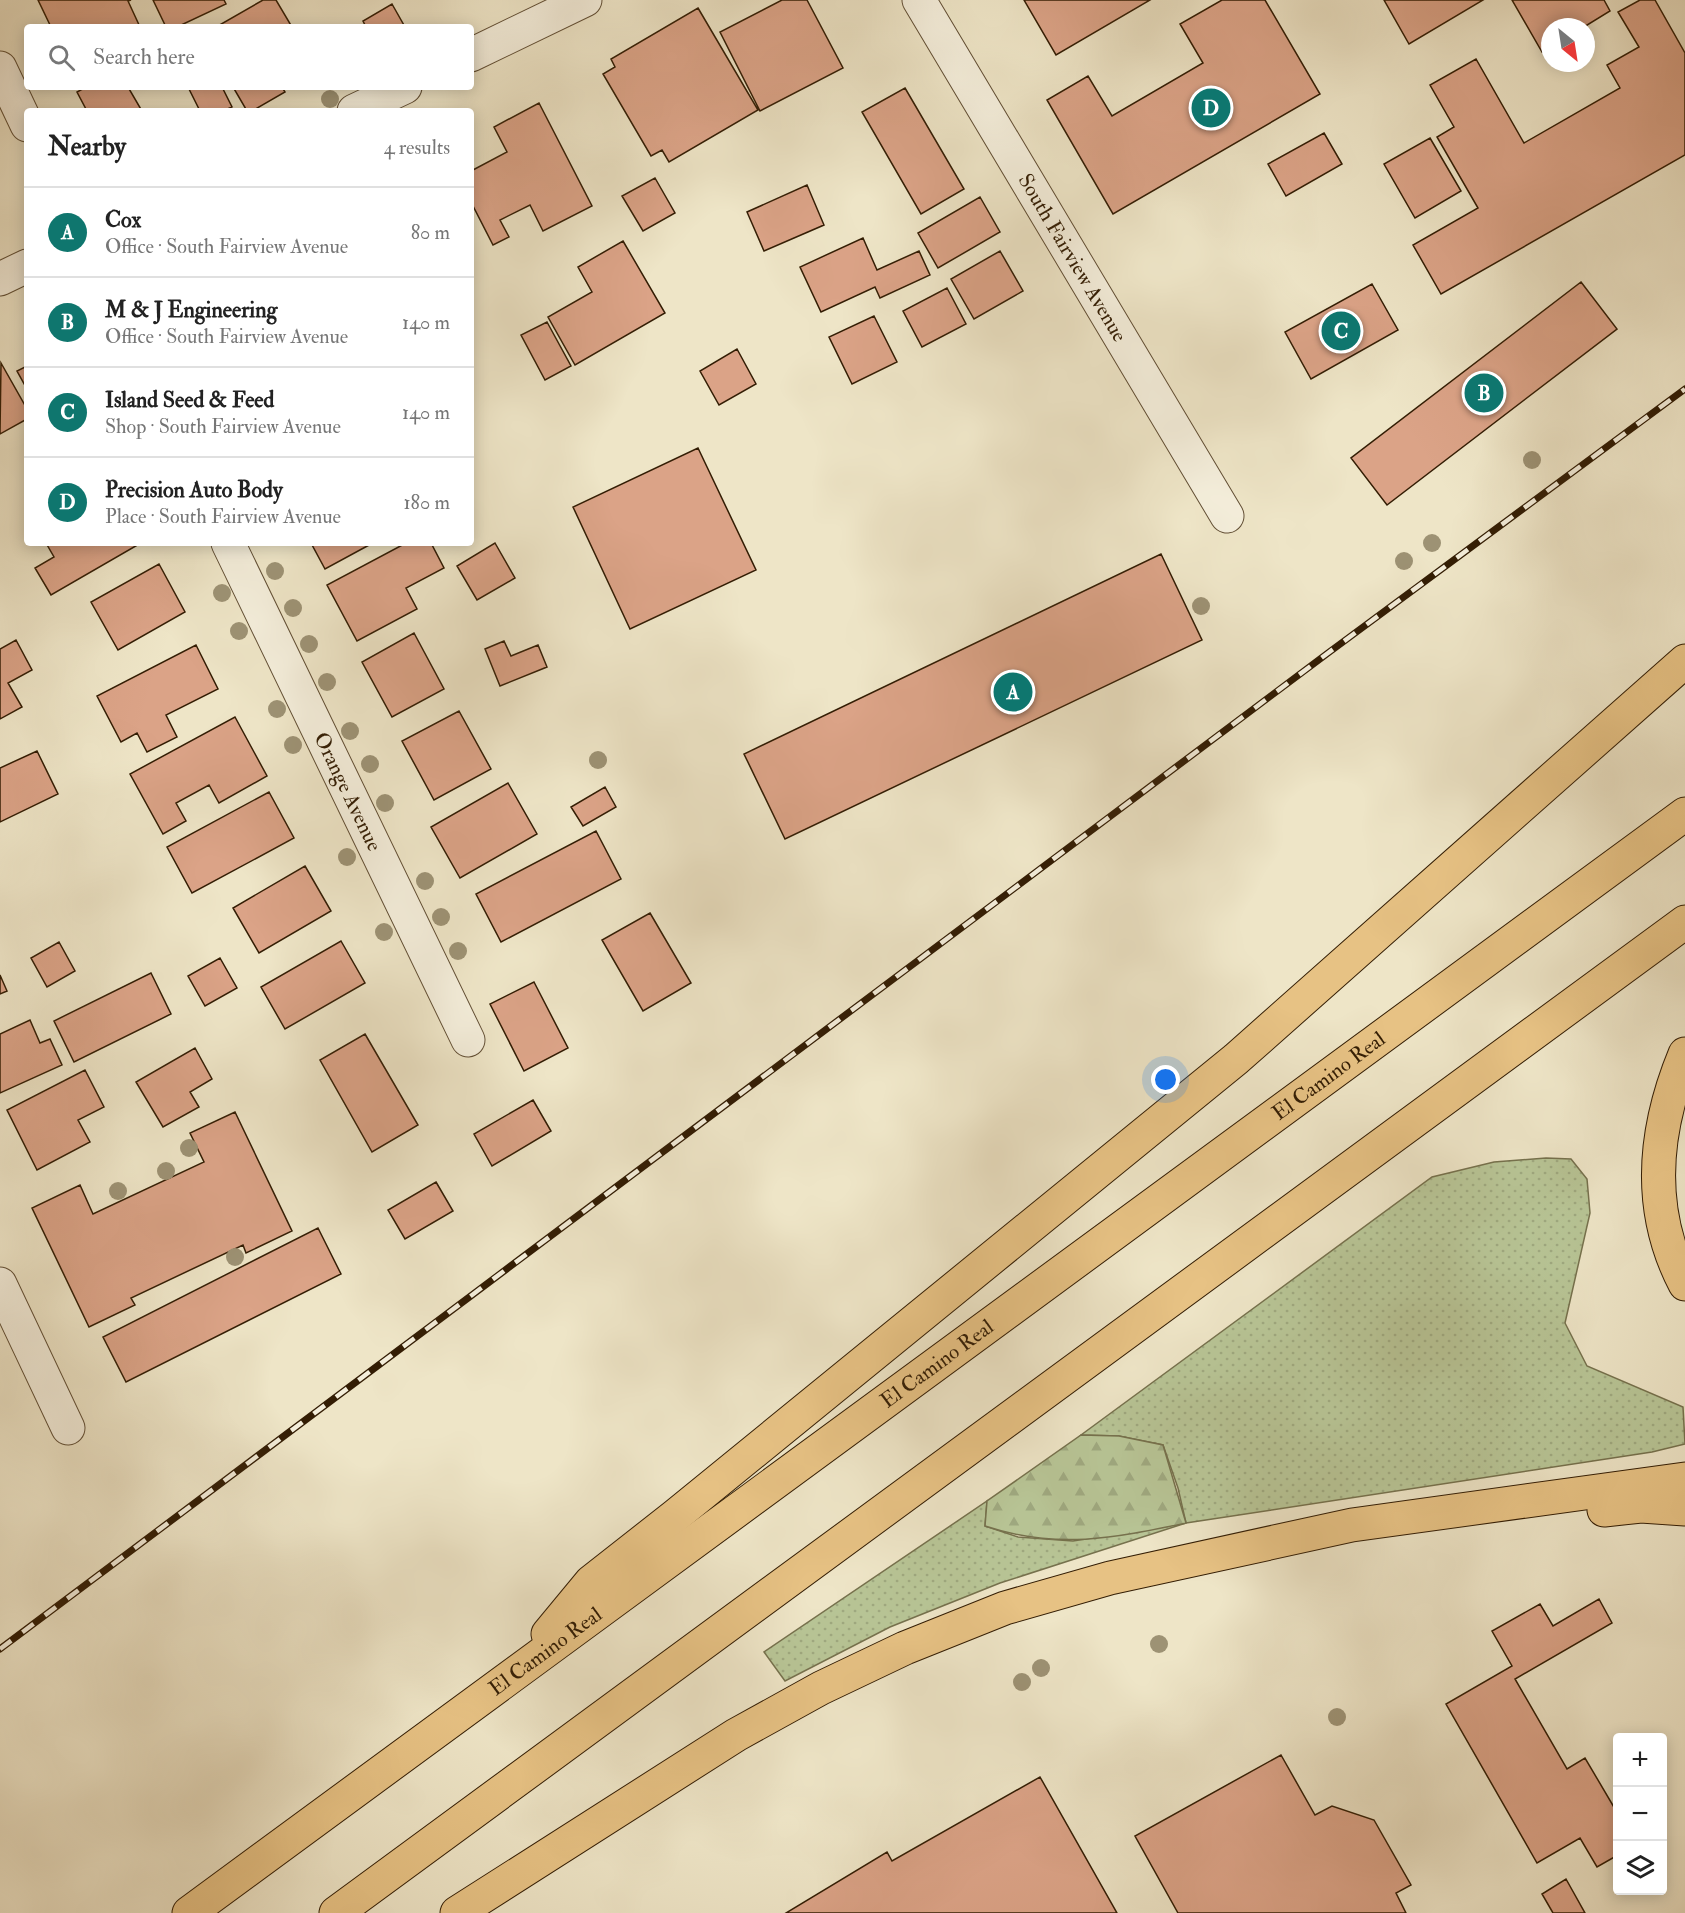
<!DOCTYPE html>
<meta charset="utf-8">
<style>
:root{--surface:#fff;--page:#f2f2f2;--text:#222;--muted:#767676;--line:#e0e0e0;--accent:#0f766e}
body{margin:0;font-family:"IM FELL Double Pica",serif;background:var(--page);color:var(--text)}
.controls{position:absolute;right:18px;bottom:18px;display:grid;overflow:hidden;border-radius:6px;box-shadow:0 3px 15px #0003}
.controls button{width:54px;height:54px;display:grid;place-items:center;padding:0;border:0;border-bottom:2px solid var(--line);background:var(--surface);color:var(--text);font:30px sans-serif}
.compass{position:absolute;left:1541px;top:18px;width:54px;height:54px;border-radius:50%;background:var(--surface);box-shadow:0 3px 15px #0003;rotate:150deg}
.you{position:absolute;left:1166px;top:1080px;width:21px;height:21px;margin:-15px;border:4px solid #fff;border-radius:50%;background:#1a73e8;box-shadow:0 0 0 9px #1a73e833}
.badge{display:grid;place-items:center;width:39px;height:39px;border-radius:50%;background:var(--accent);color:#fff;font-size:20px;font-weight:700}
.pin{position:absolute;translate:-50% -50%;border:3px solid #fff;box-shadow:0 2px 6px #0006}
.list{margin:0;padding:0;list-style:none}
h2{display:flex;justify-content:space-between;align-items:center;height:78px;margin:0;padding:0 24px;font-size:26px}
h2 small{font-size:20px;font-weight:400;color:var(--muted)}
.list li{display:grid;grid-template-columns:39px 1fr auto;gap:18px;align-items:center;box-sizing:border-box;height:90px;padding:0 24px;border-top:2px solid var(--line)}
.list b{display:block;font-size:22px;white-space:nowrap}
.list p{margin:0;font-size:20px;white-space:nowrap;color:var(--muted)}
.list em{font-size:20px;font-style:normal;color:var(--muted)}
.icon{flex:none;width:33px;height:33px;fill:none;stroke:currentColor;stroke-width:2;stroke-linecap:round;stroke-linejoin:round}
.map{position:relative;flex:none;width:1685px;height:1913px;overflow:hidden}
.search{position:absolute;background:var(--surface);box-shadow:0 3px 15px #0003;left:24px;top:24px;width:450px;height:66px;display:flex;align-items:center;gap:15px;box-sizing:border-box;padding:0 21px;border-radius:6px;color:var(--muted);font-size:22px}
.panel{position:absolute;background:var(--surface);box-shadow:0 3px 15px #0003;left:24px;top:108px;width:450px;height:438px;border-radius:6px}
.map>svg:first-child{display:block}
.grass{fill:url(#grass-dots);stroke:#76714d;stroke-width:1.5}
.forest{fill:url(#forest-firs);stroke:#76714d;stroke-width:1.5}
.building{fill:#dba387;stroke:#331d04;stroke-width:1.5}
.lines{fill:none;stroke-linecap:round;stroke-linejoin:round}
.street-casing{stroke:#624f35;stroke-width:35}
.highway-casing{stroke:#331d04;stroke-width:35}
.street{stroke:#f4eedb;stroke-width:33}
.highway{stroke:#e7c284;stroke-width:33}
.rail-casing{stroke:#331d04;stroke-width:7}
.rail{stroke:#f4eedb;stroke-width:4.5;stroke-dasharray:14;stroke-linecap:butt}
.tree{fill:#9d9274}
.labels{text-anchor:middle;stroke-width:6;stroke-linejoin:round;paint-order:stroke}
.street-label{font-size:21px;fill:#331d04;stroke:#f4eedb}
</style>
<div class="map">
<svg width="1685" height="1913" viewBox="0 0 1685 1913">
<defs>
<pattern id="grass-dots" width="8" height="8" patternUnits="userSpaceOnUse" patternTransform="scale(1.5)"><rect width="8" height="8" fill="#b8c596"/><path d="M2 2h.1M6 6h.1" fill="none" stroke="#9fa980" stroke-width="1.8" stroke-linecap="round"/></pattern>
<pattern id="forest-firs" width="22" height="20" patternUnits="userSpaceOnUse" patternTransform="scale(1.5)"><rect width="22" height="20" fill="#b8c596"/><path d="M5 1l3.5 6h-7zM16 11l3.5 6h-7z" fill="#9fa980"/></pattern>
</defs>
<rect width="100%" height="100%" fill="#eee5c7"/>
<filter id="stains"><feTurbulence type="fractalNoise" baseFrequency=".00333" numOctaves="4"/><feColorMatrix values="0 0 0 0 .2 0 0 0 0 .09 0 0 0 0 .02 0 0 0 .5 -.17"/></filter>
<radialGradient id="worn" r=".72"><stop offset=".6" stop-color="#630" stop-opacity="0"/><stop offset="1" stop-color="#630" stop-opacity=".3"/></radialGradient>
<!-- grass -->
<path class="grass" d="M1546 1158 1571 1159 1587 1179 1590 1213 1565 1323 1587 1366 1683 1407 1685 1444 1652 1452 1186 1523 1000 1583 890 1627 785 1681 764 1652 987 1501 985 1526 1018 1537 1073 1541 1186 1523 1178 1488 1163 1445 1119 1436 1081 1435 1432 1177 1494 1162Z"/>
<!-- forest -->
<path class="forest" d="M1081 1435 1119 1436 1163 1445 1186 1523C1114 1538 1057 1550 985 1526L987 1501Z"/>
<!-- building -->
<path class="building" d="M38 0H131L128 1 140 27H51Z
M153 0H224L226 4 177 27H166Z
M263 0H276L292 27H216Z
M782 0H807L843 68 760 111 720 32Z
M1024 0H1150L1056 55Z
M1222 0H1265L1320 94 1113 214 1047 100 1088 76 1112 116 1203 63 1180 24Z
M1384 0H1483L1409 44Z
M1512 0H1604L1610 11 1584 27H1550V47L1542 52Z
M1640 0H1655L1685 53V155L1441 294 1413 245 1478 208 1437 137 1454 127 1430 85 1476 59 1524 143 1620 88 1607 65 1639 47 1618 12Z
M392 4 405 27H366L363 21Z
M698 8 758 110 669 162 662 150 651 156 603 74 615 67 611 59Z
M86 87H128L142 111H87L77 92Z
M188 87H222L232 107 223 111H200Z
M233 87H282L285 92 252 111H247Z
M905 88 964 189 921 214 862 112Z
M539 103 592 206 543 231 530 205 500 220 509 237 493 245 471 202V171L507 152 494 127Z
M1324 133 1342 164 1286 196 1268 164Z
M1430 138 1461 191 1415 218 1384 164Z
M655 178 675 213 643 231 622 196Z
M807 185 824 225 764 251 747 212Z
M980 197 1000 232 938 268 918 233Z
M863 238 877 270 919 251 930 275 880 298 875 287 821 312 800 267Z
M623 241 665 313 575 365 548 317 592 292 578 267Z
M1000 251 1023 291 974 319 951 279Z
M1581 282 1617 329 1387 505 1351 458Z
M1372 284 1398 330 1311 379 1285 332Z
M947 288 966 324 922 347 903 311Z
M874 316 897 362 852 384 829 337Z
M547 322 571 366 545 380 521 335Z
M737 349 756 384 719 405 700 371Z
M1 363 27 409V419L0 434Z
M27 366V389L17 371Z
M698 448 756 570 630 629 573 507Z
M46 543H141L51 595 35 568 54 557Z
M311 543H370L371 544 325 569Z
M406 543H431L444 568 406 588 417 609 357 641 327 585Z
M495 543 515 578 477 600 457 566Z
M1161 554 1202 640 785 839 744 754Z
M159 564 185 612 118 650 91 602Z
M414 633 444 689 392 717 362 662Z
M16 640 32 670 8 683 22 707 0 719V649Z
M504 641 511 656 538 645 547 667 500 686 485 649Z
M196 645 218 689 166 715 177 737 147 752 137 733 121 742 97 696Z
M459 711 491 769 434 800 402 741Z
M235 717 267 776 219 803 209 785 176 803 186 821 163 834 130 774Z
M37 751 58 794 0 822V768Z
M508 783 537 834 460 878 431 827Z
M605 787 616 807 583 826 571 807Z
M269 792 294 838 192 893 167 847Z
M596 831 621 879 501 942 476 894Z
M305 866 331 911 259 953 233 908Z
M650 913 691 983 643 1011 602 940Z
M341 941 365 983 285 1029 261 987Z
M59 942 75 971 47 987 31 958Z
M220 958 237 988 205 1006 188 976Z
M151 973 171 1014 74 1062 54 1021Z
M0 975 7 991 0 994Z
M534 982 568 1048 524 1071 490 1004Z
M30 1020 40 1043 50 1039 62 1065 0 1093V1034Z
M365 1034 418 1125 372 1152 320 1060Z
M195 1048 212 1079 190 1092 199 1107 163 1127 136 1082Z
M85 1070 104 1107 78 1120 90 1142 37 1170 7 1110Z
M533 1100 551 1131 492 1166 474 1134Z
M235 1112 292 1231 246 1253 243 1245 131 1298 135 1305 89 1327 32 1208 80 1185 93 1214 204 1162 190 1133Z
M436 1182 453 1211 405 1239 388 1210Z
M318 1228 341 1274 126 1382 103 1337Z
M1599 1599 1612 1623 1515 1679 1567 1769 1585 1758 1618 1814V1855L1597 1867 1580 1838 1537 1863 1446 1704 1512 1666 1492 1631 1540 1604 1553 1626Z
M1281 1755 1315 1815 1332 1806 1374 1820 1411 1885 1396 1893 1406 1913H1178L1135 1836Z
M1040 1777 1117 1913H786L887 1852 892 1861Z
M1566 1879 1585 1913H1553L1542 1894Z"/>
<g class="lines">
<defs>
<g id="street">
<path id="s1" d="M919 0 1227 516"/>
<path d="M471 55 585 0"/>
<path d="M0 68 27 125"/>
<path d="M354 111 405 87"/>
<path d="M0 279 27 266"/>
<path id="s2" d="M228 543 468 1040"/>
<path d="M0 1284 68 1428"/>
</g>
<g id="highway">
<path d="M1685 1054C1654 1129 1646 1209 1685 1284"/>
<path d="M1604 1510 1641 1506 1685 1509"/>
<path d="M548 1634 591 1582 675 1516 1236 1059 1685 661"/>
<path id="s3" d="M189 1913 1685 814"/>
<path d="M336 1913 1685 922"/>
<path d="M457 1913 736 1735 821 1688 905 1648 1005 1608 1110 1578 1352 1525 1685 1479"/>
</g>
</defs>
<!-- street casing -->
<use href="#street" class="street-casing"/>
<!-- highway casing -->
<use href="#highway" class="highway-casing"/>
<!-- street -->
<use href="#street" class="street"/>
<!-- highway -->
<use href="#highway" class="highway"/>
<defs>
<path id="rail" d="M0 1649 1328 653 1685 389"/>
</defs>
<!-- rail casing -->
<use href="#rail" class="rail-casing"/>
<!-- rail -->
<use href="#rail" class="rail"/>
</g>
<!-- trees -->
<g class="tree">
<circle cx="330" cy="99" r="9"/>
<circle cx="1532" cy="460" r="9"/>
<circle cx="1432" cy="543" r="9"/>
<circle cx="1404" cy="561" r="9"/>
<circle cx="275" cy="571" r="9"/>
<circle cx="222" cy="593" r="9"/>
<circle cx="1201" cy="606" r="9"/>
<circle cx="293" cy="608" r="9"/>
<circle cx="239" cy="631" r="9"/>
<circle cx="309" cy="644" r="9"/>
<circle cx="327" cy="682" r="9"/>
<circle cx="277" cy="709" r="9"/>
<circle cx="350" cy="731" r="9"/>
<circle cx="293" cy="745" r="9"/>
<circle cx="598" cy="760" r="9"/>
<circle cx="370" cy="764" r="9"/>
<circle cx="385" cy="803" r="9"/>
<circle cx="347" cy="857" r="9"/>
<circle cx="425" cy="881" r="9"/>
<circle cx="441" cy="917" r="9"/>
<circle cx="384" cy="932" r="9"/>
<circle cx="458" cy="951" r="9"/>
<circle cx="189" cy="1148" r="9"/>
<circle cx="166" cy="1171" r="9"/>
<circle cx="118" cy="1191" r="9"/>
<circle cx="235" cy="1257" r="9"/>
<circle cx="1159" cy="1644" r="9"/>
<circle cx="1041" cy="1668" r="9"/>
<circle cx="1022" cy="1682" r="9"/>
<circle cx="1337" cy="1717" r="9"/>
</g>
<g class="labels">
<!-- street labels -->
<g class="street-label">
<text dy="7" stroke="none"><textPath href="#s1" startOffset="300">South Fairview Avenue</textPath></text>
<text dy="7" stroke="none"><textPath href="#s2" startOffset="276">Orange Avenue</textPath></text>
<text dy="7" stroke="none"><textPath href="#s3" startOffset="1414">El Camino Real</textPath></text>
<text dy="7" stroke="none"><textPath href="#s3" startOffset="928">El Camino Real</textPath></text>
<text dy="7" stroke="none"><textPath href="#s3" startOffset="442">El Camino Real</textPath></text>
</g>
</g>
<rect width="100%" height="100%" filter="url(#stains)"/>
<rect width="100%" height="100%" fill="url(#worn)"/>
</svg>
<div class="controls">
<button>+</button>
<button>−</button>
<button><svg class="icon" aria-label="layers" viewBox="0 0 24 24"><path d="M12 4l9 5-9 5-9-5zM3 14l9 5 9-5"/></svg></button>
</div>
<svg class="compass" viewBox="-18 -18 36 36"><path d="M0-13l5 13h-10z" fill="#e53935"/><path d="M0 13l5-13h-10z" fill="#767676"/></svg>
<div class="you"></div>
<div class="pin badge" style="left:1013px;top:692px">A</div>
<div class="pin badge" style="left:1484px;top:393px">B</div>
<div class="pin badge" style="left:1341px;top:331px">C</div>
<div class="pin badge" style="left:1211px;top:108px">D</div>
<div class="search"><svg class="icon" aria-label="search" viewBox="0 0 24 24"><circle cx="10" cy="10" r="6"/><path d="M15 15l6 6"/></svg>Search here</div>
<section class="panel">
<h2>Nearby<small>4 results</small></h2>
<ul class="list">
<li><span class="badge">A</span><div><b>Cox</b><p>Office · South Fairview Avenue</p></div><em>80 m</em></li>
<li><span class="badge">B</span><div><b>M &amp; J Engineering</b><p>Office · South Fairview Avenue</p></div><em>140 m</em></li>
<li><span class="badge">C</span><div><b>Island Seed &amp; Feed</b><p>Shop · South Fairview Avenue</p></div><em>140 m</em></li>
<li><span class="badge">D</span><div><b>Precision Auto Body</b><p>Place · South Fairview Avenue</p></div><em>180 m</em></li>
</ul>
</section>
</div>
